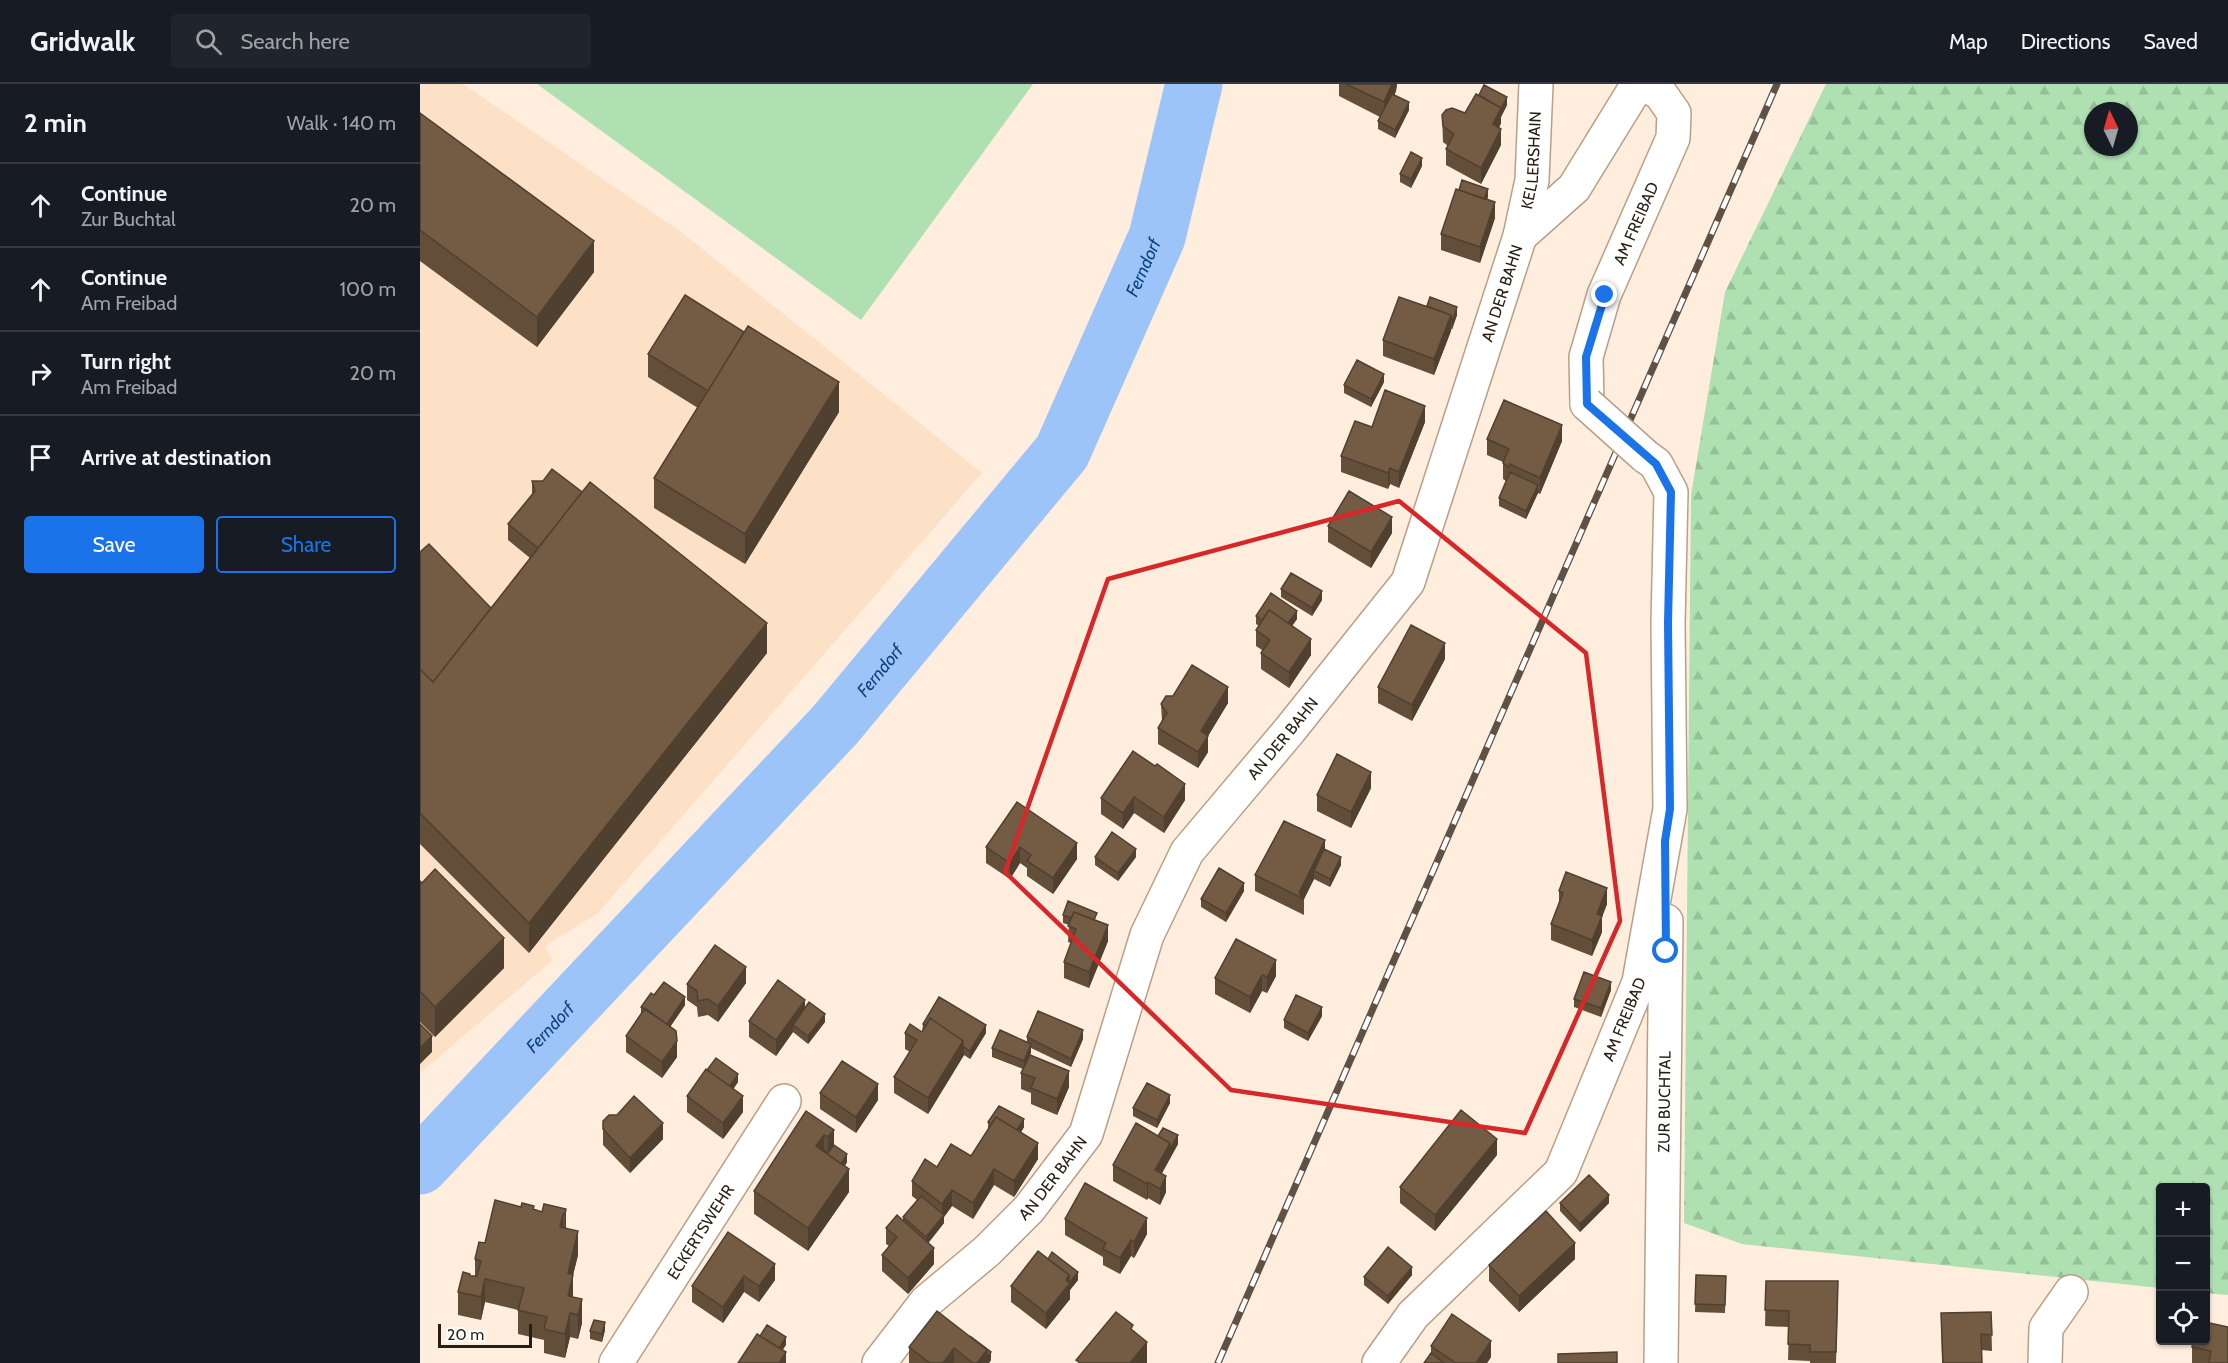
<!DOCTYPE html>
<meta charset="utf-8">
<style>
:root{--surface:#171b24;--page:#20242c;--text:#f1f3f6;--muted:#9ea1a6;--line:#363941;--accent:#1a73e8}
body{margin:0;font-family:Cabin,sans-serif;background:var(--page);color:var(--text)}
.controls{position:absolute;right:18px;bottom:18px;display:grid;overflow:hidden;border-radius:6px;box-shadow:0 2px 4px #0004}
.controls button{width:54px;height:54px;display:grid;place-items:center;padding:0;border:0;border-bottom:2px solid var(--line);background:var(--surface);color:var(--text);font:30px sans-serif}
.compass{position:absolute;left:1664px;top:18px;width:54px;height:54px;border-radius:50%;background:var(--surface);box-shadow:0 2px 4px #0004;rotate:355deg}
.scale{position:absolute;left:18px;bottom:15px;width:94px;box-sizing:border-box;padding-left:6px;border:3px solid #281e14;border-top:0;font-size:16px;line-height:21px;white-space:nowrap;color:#281e14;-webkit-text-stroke:4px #fefefe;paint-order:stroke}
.stop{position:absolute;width:18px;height:18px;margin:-14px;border:4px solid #1a73e8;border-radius:50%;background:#fff}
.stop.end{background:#1a73e8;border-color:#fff;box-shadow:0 2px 6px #0008}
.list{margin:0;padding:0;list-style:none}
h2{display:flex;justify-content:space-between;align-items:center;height:78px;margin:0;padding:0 24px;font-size:26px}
h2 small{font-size:20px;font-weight:400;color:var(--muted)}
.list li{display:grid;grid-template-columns:39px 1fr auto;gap:18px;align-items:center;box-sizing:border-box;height:84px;padding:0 24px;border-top:2px solid var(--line)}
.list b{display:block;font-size:22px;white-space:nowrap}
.list p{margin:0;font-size:20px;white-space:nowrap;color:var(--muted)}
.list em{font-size:20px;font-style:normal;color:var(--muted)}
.actions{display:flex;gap:12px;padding:18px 24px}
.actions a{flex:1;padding:14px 0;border:2px solid var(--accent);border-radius:6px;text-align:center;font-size:21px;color:var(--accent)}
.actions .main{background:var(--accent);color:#fff}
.icon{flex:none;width:33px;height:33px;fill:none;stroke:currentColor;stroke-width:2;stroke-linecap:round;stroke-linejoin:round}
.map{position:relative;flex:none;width:1808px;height:1279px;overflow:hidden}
header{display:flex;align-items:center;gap:36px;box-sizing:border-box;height:84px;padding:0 30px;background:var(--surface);border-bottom:2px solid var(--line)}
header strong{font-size:28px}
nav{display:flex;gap:33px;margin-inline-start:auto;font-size:21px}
.search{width:420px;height:54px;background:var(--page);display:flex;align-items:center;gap:15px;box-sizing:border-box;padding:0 21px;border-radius:6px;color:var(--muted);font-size:22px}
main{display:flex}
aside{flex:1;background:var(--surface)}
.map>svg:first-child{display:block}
.built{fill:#fce1c7}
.green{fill:#aee0b1}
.forest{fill:url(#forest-firs);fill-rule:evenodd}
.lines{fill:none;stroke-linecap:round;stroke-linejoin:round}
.river{stroke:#9cc4f8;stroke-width:57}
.minor-casing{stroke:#b99f85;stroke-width:36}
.minor{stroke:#fff;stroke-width:33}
.rail-casing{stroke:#5e5246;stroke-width:7}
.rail{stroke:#fefefe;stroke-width:4.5;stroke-dasharray:14;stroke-linecap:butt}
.minor-bridge-casing{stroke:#b99f85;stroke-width:36;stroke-linecap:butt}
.minor-bridge{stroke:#fff;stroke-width:33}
.wall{fill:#634e3a}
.shaded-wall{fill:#504030}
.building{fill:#735b44;stroke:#504030;stroke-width:1.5}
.route{stroke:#1a73e8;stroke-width:8}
.marked{fill:none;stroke:#d62828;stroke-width:4.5;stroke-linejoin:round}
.labels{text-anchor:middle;stroke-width:6;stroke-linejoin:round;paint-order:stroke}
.street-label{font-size:16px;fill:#281e14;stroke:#fefefe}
.water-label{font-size:18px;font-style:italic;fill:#0f4380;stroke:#fefefe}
</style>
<header>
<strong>Gridwalk</strong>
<div class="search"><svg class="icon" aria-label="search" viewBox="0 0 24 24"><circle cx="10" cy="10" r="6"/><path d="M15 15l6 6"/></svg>Search here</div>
<nav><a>Map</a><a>Directions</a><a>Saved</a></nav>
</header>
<main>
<aside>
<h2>2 min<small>Walk · 140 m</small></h2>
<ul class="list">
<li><svg class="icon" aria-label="ahead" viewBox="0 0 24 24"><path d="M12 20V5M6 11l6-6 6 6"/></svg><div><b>Continue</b><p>Zur Buchtal</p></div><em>20 m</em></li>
<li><svg class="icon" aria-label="ahead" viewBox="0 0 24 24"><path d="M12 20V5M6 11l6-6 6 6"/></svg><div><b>Continue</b><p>Am Freibad</p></div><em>100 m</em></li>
<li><svg class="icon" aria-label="right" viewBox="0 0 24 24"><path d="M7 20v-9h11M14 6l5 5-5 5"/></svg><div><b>Turn right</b><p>Am Freibad</p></div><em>20 m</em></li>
<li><svg class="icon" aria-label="arrive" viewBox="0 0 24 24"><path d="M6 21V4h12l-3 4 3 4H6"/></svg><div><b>Arrive at destination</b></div></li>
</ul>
<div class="actions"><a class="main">Save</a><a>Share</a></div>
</aside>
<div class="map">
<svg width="1808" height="1279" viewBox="0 0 1808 1279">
<defs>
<pattern id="forest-firs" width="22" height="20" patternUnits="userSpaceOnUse" patternTransform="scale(1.5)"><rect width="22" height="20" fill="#aee0b1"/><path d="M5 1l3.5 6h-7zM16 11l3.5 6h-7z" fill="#96c097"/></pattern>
</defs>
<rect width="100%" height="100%" fill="#ffeddd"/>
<!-- built -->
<path class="built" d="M0 0H43L261 148 562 389 177 830 125 862 133 876 0 989Z"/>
<!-- green -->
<path class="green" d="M117 0H613L441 236Z"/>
<!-- forest -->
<path class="forest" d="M1406 0H1808V1211L1786 1209V1104H1740V1204L1322 1160 1264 1139 1271 411 1305 208ZM1673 27H1709V63H1673Z"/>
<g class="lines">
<!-- river -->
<path class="river" id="s1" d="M0 1082 415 641 642 368 737 153 774 0"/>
<defs>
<g id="minor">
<path d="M1100 152 1154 104 1218 0"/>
<path id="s2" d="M1167 320 1166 273 1184 211 1253 54 1254 29 1240 9 1224 0"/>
<path id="s3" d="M196 1279 364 1017"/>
<path id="s4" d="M459 1279 506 1218 567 1167 609 1125 666 1050 727 851 767 768 869 647 988 498 1100 152 1112 96 1116 0"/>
<path id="s5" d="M959 1279 993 1231 1141 1088 1219 898 1250 725 1248 539 1251 408 1236 380 1225 372"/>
<path id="s6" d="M1241 1279 1246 837"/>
<path d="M1625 1279 1626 1244 1651 1208"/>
</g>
</defs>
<!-- minor casing -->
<use href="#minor" class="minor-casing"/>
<!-- minor -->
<use href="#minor" class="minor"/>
<defs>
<path id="rail" d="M798 1279 1357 0"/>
</defs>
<!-- rail casing -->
<use href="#rail" class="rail-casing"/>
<!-- rail -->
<use href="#rail" class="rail"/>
<defs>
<path id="minor-bridge" d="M1167 320 1225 372"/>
</defs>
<!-- minor-bridge casing -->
<use href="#minor-bridge" class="minor-bridge-casing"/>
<!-- minor-bridge -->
<use href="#minor-bridge" class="minor-bridge"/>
</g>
<!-- wall -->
<path class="wall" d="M919 0H977L976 7 974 12 989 26 975 54 958 45V37L960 33 919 12Z
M1087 21 1081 33V39L1079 44 1081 61 1061 100 1026 81V65L1028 62 1023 58 1022 31 1045 29Z
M0 29 174 188 117 263 0 177Z
M1002 82 991 104 980 98V90Z
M1068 113 1067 116 1075 134 1060 179 1021 166V150Z
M1037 231 1014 291 963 272V256Z
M228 270 419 328 325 480 234 424V394L278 324 228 293Z
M964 298 951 323 924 309V301Z
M1005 338 979 404 970 400 968 405 921 388V372L952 343Z
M1067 355 1142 357 1120 410 1118 409 1106 435 1079 422V414L1086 397 1083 395V378L1067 371Z
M112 397 347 569 109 869 0 760V468L71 524 110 474 88 456V440L112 411Z
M908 442 972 449 951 484 908 458Z
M861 505 902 516 892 532 861 513Z
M836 532 877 535 872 542 891 571 869 604 841 585V569L842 566 836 562V546L839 542 836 540Z
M1025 575 992 637 958 619V603Z
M808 619 788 652V668L778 684 738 660V644L742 637 741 620Z
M713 667 765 716 744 749 714 729 703 745 681 730V714Z
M951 704 931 744 897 727V711Z
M597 718 657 775 633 810 607 792V784L600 779 590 795 566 779V763Z
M905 765 921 781 910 803 894 795 884 815V831L835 807V791Z
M675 773H716L698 797 675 781Z
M0 797 84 884 15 953 0 938Z
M824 807 806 838 781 823V815Z
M1139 807 1187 820 1182 833V848L1172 872 1131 856V840L1139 818Z
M643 831 677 837 688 857 669 904 644 894V878L651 859 648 858 649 841 643 839Z
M816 855 856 892 847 909 842 907 830 929 795 910V894Z
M326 899 298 938 288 931 278 933 277 923 267 916V900Z
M1191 906 1181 933 1154 923V915Z
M234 911 265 921 250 943 257 973 242 994 206 968V952L221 930V923Z
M385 924 405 938 388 960 373 948 356 972 329 953V937Z
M902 932 888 957 864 944V936Z
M503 940 566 949 550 975 544 971 508 1030 474 1009V993L490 968 485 965V949L502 948Z
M607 953 663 955 651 983 611 964 610 971 649 1003 637 1031 611 1020V1009L601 1005V989L603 985 572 973V964L607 958Z
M318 998 313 1005 323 1028 303 1055 267 1028V1012Z
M400 1009 458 1016 436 1049 400 1025Z
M750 1019 737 1044 713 1032V1024Z
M386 1027 414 1046V1061L427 1078 425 1082 429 1108 388 1167 334 1130V1107Z
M183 1037 243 1055 210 1089 183 1061Z
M568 1038 604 1043 601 1048 618 1075 594 1113 574 1101 553 1135 532 1122 524 1133V1139L508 1159 514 1180 488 1210 462 1187V1171L469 1162 466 1160V1144L483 1136V1133L497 1116 492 1112V1097L517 1083 551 1072 568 1045Z
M738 1052 758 1060 742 1089 746 1108 740 1121 728 1114 727 1116 693 1097V1081Z
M1077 1071 1015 1147 980 1119V1103Z
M1140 1119H1189L1160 1148 1140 1127Z
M146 1125V1144L158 1171 153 1191V1213L162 1239 158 1255 150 1253 145 1274 124 1269V1256L98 1250V1226L65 1218 61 1236 38 1231V1208L50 1192H55V1175L65 1159 114 1126 122 1128Z
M645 1135 727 1150 714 1174 711 1172 700 1190 683 1181V1173L645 1151Z
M308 1148 355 1196 339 1218 324 1208 303 1239 272 1218V1202Z
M1155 1175 1099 1228 1069 1197V1181Z
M992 1191 968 1220 944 1201V1193Z
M1276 1191 1306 1192 1305 1229 1275 1228Z
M658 1196 650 1206V1215L626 1245 591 1218V1202Z
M1346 1197 1418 1213 1416 1279H1390V1277L1368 1276 1369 1243 1345 1242Z
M517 1227 571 1276 569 1279H489V1263Z
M1571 1228 1572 1267 1561 1266 1562 1279H1522L1521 1229Z
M1808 1243V1279H1772V1263Z
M185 1246 182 1258 170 1255V1247Z
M1011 1262 1071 1273 1067 1279H1004L1011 1269Z"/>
<!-- shaded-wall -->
<path class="shaded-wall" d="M972 0H977L976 7 964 34V18Z
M1087 13V21L1081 33V39L1073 56V40Z
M989 18V26L975 54V46Z
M1081 45V61L1061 100V84Z
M1002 74V82L991 104V95Z
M1068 105V113L1063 125V117Z
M1075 118V134L1060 179V163Z
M174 157V188L117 263V233Z
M1037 223V231L1032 246V238Z
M1031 231V247L1014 291V275Z
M964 290V298L951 323V315Z
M419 298V328L325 480V450Z
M1005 322V338L979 404V388Z
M1142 341V357L1120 410V394Z
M970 384V400L968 405V389Z
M1118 401V409L1106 435V427Z
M972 433V449L951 484V468Z
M902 507V516L892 532V524Z
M877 527V535L864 553V545Z
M347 539V569L109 869V839Z
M891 555V571L869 604V588Z
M1025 559V575L992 637V621Z
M808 603V619L788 652V668L778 684V668L781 647Z
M951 688V704L931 744V728Z
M765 700V716L744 749V733Z
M714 713V729L703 745V729Z
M905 756V772L894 787V795L884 815 879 809Z
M657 759V775L633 810V794Z
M600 763V779L590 795V779Z
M716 765V773L698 797V789Z
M921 773V781L910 803V795Z
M824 799V807L806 838V829Z
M1187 804V820L1182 833V848L1172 872V856L1177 830Z
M688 841V857L669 904V888Z
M84 854V884L15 953V923Z
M856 876V892L847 909V893Z
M326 883V899L298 938V922Z
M842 891V907L830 929V913Z
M1191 898V906L1181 933V924Z
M265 913V921L246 949V940Z
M385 916V932L373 941V948L356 972V956Z
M902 923V932L888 957V949Z
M405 930V938L388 960V952Z
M566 941V949L550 975V967Z
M663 946V955L651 983V975Z
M12 952V968L0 980V964Z
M257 957V973L242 994V978Z
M543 957 544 971 508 1030V1014Z
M611 960V969L604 985V977Z
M649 987V1003L637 1031V1015Z
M318 990V998L310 1010V1002Z
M458 1000V1016L436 1049V1033Z
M750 1011V1019L737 1044V1036Z
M323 1012V1028L303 1055V1039Z
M604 1035V1043L594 1060V1052Z
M243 1039V1055L210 1089V1074Z
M414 1046V1070L408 1077V1053Z
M404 1051V1074L396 1062Z
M758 1051V1060L735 1102V1086L750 1059Z
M1077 1055V1071L1015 1147V1131Z
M618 1059V1075L594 1113V1097Z
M427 1070V1078L419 1091 417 1086Z
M429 1085V1108L388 1167V1144Z
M574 1085V1101L553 1135V1119Z
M746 1092V1108L740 1121V1105Z
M728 1098V1114L727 1116V1100Z
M532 1106V1122L524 1133V1139L506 1162V1153L522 1134V1120Z
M1189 1111V1119L1160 1148V1140Z
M146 1125V1148L145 1154V1130Z
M143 1130V1153L140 1143Z
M727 1134V1150L714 1174V1158Z
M158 1147V1171L153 1191V1214L148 1235V1189Z
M711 1156V1172L700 1190V1174Z
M1155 1159V1175L1099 1228V1212Z
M514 1164V1180L488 1210V1194Z
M355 1180V1196L339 1218V1202Z
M992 1183V1191L968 1220V1212Z
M658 1188V1196L650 1206V1215L626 1245V1229L649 1191Z
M324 1192V1208L303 1239V1223Z
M65 1195V1218L61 1236V1213Z
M162 1215V1239L158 1255V1231Z
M150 1229V1253L145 1274V1250Z
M185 1238V1246L182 1258V1250Z
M366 1253V1261L355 1278V1270Z
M1071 1257V1273L1067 1279H1056Z
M727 1258V1279H710Z
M534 1264V1279H523Z
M567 1266 571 1268V1276L569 1279H557Z
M366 1268V1279H359Z"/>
<!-- building -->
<path class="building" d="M926 0H972L964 18Z
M1064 1 1087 13 1081 25V24L1059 11Z
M972 10 989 18 975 46 958 37Z
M1056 10 1081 24 1073 40 1081 45 1061 84 1026 65 1034 50 1023 42 1022 31 1026 26 1032 24 1045 29Z
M0 29 174 157 117 233 0 146Z
M991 68 1002 74 991 95 980 90Z
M1042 96 1068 105 1064 115 1039 106Z
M1036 105 1075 118 1060 163 1021 150Z
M265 211 324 248 288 307 228 270Z
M979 213 1031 231 1014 275 963 256Z
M1010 213 1037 223 1032 238 1031 231 1007 222Z
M328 242 419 298 325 450 234 394Z
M937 276 964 290 951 315 924 301Z
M965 306 1005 322 979 388 970 384 968 389 921 372 935 337 952 343Z
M1084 316 1142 341 1120 394 1090 380 1089 383 1083 379 1089 365 1067 355Z
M132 385 162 408 118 464 88 440 115 407 112 397H123Z
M1090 388 1118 401 1106 427 1079 414Z
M170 398 347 539 109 839 0 729V585L13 598Z
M929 407 972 433 951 468 908 442Z
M9 460 71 524 13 598 0 585V468Z
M871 489 902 507 892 524 861 505Z
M851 509 877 527 868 539 849 526 842 536 836 532Z
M849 526 891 555 869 588 841 569 850 556 836 546Z
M991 541 1025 559 992 621 958 603Z
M772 581 808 603 781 647 788 652 778 668 738 644 747 629 741 620 746 612H753Z
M713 667 735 682 737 680 765 700 744 733 714 713 703 729 681 714Z
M917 670 951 688 931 728 897 711Z
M597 718 657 759 633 794 607 777 611 771 600 763 590 779 566 763Z
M864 737 905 756 879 809 884 815 835 791Z
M692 748 716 765 698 789 675 773Z
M904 765 921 773 910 795 894 787Z
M799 784 824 799 806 829 781 815Z
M15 785 84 854 15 923 0 907V797L2 799Z
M1146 788 1187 804 1177 830 1182 832 1172 856 1131 840 1143 809 1139 807Z
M648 817 677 829 674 836 654 828 651 834 643 831Z
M654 828 688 841 669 888 644 878 656 845 648 842Z
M816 855 856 876 847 893 842 891 830 913 795 894Z
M295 861 326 883 298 922 288 915 278 917 277 907 267 900Z
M1164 888 1191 898 1181 924 1154 915Z
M358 896 385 916 356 956 329 937Z
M244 898 265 913 247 940 221 923 231 909 234 911Z
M876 911 902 923 888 949 864 936Z
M519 913 566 941 550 967 544 963 543 965V957L510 934 506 942 503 940Z
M389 918 405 930 388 952 373 941Z
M225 924 256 947 257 957 242 978 206 952Z
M618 927 663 946 651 975 607 953Z
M510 934 543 957 508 1014 474 993 497 956 485 949 490 940 502 948Z
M0 940 12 952 0 964Z
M580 946 611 960 604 977 572 964Z
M610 971 649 987 637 1015 611 1004 615 994 601 989Z
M296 974 318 990 310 1002 287 986Z
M422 977 458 1000 436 1033 400 1009Z
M286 985 323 1012 303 1039 267 1012Z
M727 999 750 1011 737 1036 713 1024Z
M214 1012 243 1039 210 1074 183 1045V1037L189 1031H197Z
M579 1022 604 1035 597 1046 576 1033 571 1040 568 1038Z
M1041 1026 1077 1055 1015 1131 980 1103Z
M386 1027 414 1046 408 1053 404 1051 396 1062 429 1085 388 1144 334 1107Z
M576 1033 618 1059 594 1097 574 1085 553 1119 532 1106 522 1120 492 1097 505 1075 517 1083 531 1060 551 1072Z
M716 1039 750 1059 735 1086 746 1092 740 1105 728 1098 727 1100 693 1081Z
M743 1044 758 1051 750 1065V1059L738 1052Z
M414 1061 427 1070 421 1080 403 1067 404 1066 408 1069Z
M1169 1091 1189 1111 1160 1140 1140 1119Z
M665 1099 727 1134 714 1158 711 1156 700 1174 683 1165 686 1159 645 1135Z
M501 1112 524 1131 506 1153 483 1133Z
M75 1116 101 1123 102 1119 114 1122 113 1125 122 1128 124 1120 146 1125 145 1130H143L140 1143 158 1147 148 1189 153 1191 148 1212 162 1215 158 1231 150 1229 145 1250 124 1245 127 1233 98 1226 104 1204 65 1195 61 1213 38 1208 43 1188 50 1190V1192H57L61 1177 55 1175 59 1158 65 1159Z
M1126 1127 1155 1159 1099 1212 1069 1181Z
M477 1131 514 1164 488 1194 462 1171 477 1153 466 1144Z
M308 1148 355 1180 339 1202 324 1192 303 1223 272 1202Z
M968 1163 992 1183 968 1212 944 1193Z
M618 1167 649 1191 646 1196 650 1199 626 1229 591 1202Z
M632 1168 658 1188 649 1199V1191L628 1175Z
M1276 1191 1306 1192 1305 1221 1275 1220Z
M1346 1197H1418L1416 1268H1390V1261L1368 1260 1369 1227 1345 1226Z
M517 1227 567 1266 557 1279H553L534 1264 523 1279H510L489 1263Z
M696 1228 713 1241 711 1245 727 1258 710 1279H660L656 1276Z
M1571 1228 1572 1251 1561 1250 1562 1279H1523L1521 1229Z
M1032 1230 1071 1257 1056 1279H1036L1011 1262Z
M174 1236 185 1238 182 1250 170 1247Z
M1785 1238 1808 1243V1279H1789L1791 1267 1772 1263 1773 1257H1785Z
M347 1241 366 1253 359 1264 340 1252Z
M337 1250 366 1268 359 1279H318Z
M550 1252 571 1268 567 1274V1266Z
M1197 1268V1279H1138V1270Z
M1011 1269 1024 1279H1004Z"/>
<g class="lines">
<!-- route -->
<path class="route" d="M1185 211 1166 273 1167 320 1236 380 1251 408 1248 539 1250 725 1245 757 1246 867"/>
</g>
<!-- marked area -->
<path class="marked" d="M979 417 1166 569 1200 837 1105 1049 811 1006 585 788 688 495Z"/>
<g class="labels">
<!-- street labels -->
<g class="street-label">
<text dy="6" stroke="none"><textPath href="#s4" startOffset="1400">KELLERSHAIN</textPath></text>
<text dy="6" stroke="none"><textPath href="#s2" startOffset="190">AM FREIBAD</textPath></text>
<text dy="6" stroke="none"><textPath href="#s4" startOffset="1263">AN DER BAHN</textPath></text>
<text dy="6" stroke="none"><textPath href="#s4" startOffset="759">AN DER BAHN</textPath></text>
<text dy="6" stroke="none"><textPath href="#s5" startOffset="430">AM FREIBAD</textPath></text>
<text dy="6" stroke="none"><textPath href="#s6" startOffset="261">ZUR BUCHTAL</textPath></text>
<text dy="6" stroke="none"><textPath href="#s4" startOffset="255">AN DER BAHN</textPath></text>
<text dy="6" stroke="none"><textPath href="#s3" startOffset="156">ECKERTSWEHR</textPath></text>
</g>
<!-- water labels -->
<g class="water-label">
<text dy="6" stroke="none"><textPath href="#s1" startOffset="1162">Ferndorf</textPath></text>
<text dy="6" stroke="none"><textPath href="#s1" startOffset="676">Ferndorf</textPath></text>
<text dy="6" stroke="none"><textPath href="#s1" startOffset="190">Ferndorf</textPath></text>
</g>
</g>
</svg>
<div class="controls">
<button>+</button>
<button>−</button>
<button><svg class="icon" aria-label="locate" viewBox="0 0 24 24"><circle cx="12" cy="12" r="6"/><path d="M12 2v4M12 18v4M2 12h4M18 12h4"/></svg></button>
</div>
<svg class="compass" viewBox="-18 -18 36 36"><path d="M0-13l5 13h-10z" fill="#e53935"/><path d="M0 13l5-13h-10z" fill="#9ea1a6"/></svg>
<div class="scale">20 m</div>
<div class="stop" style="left:1246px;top:867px"></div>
<div class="stop end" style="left:1185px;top:211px"></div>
</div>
</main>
